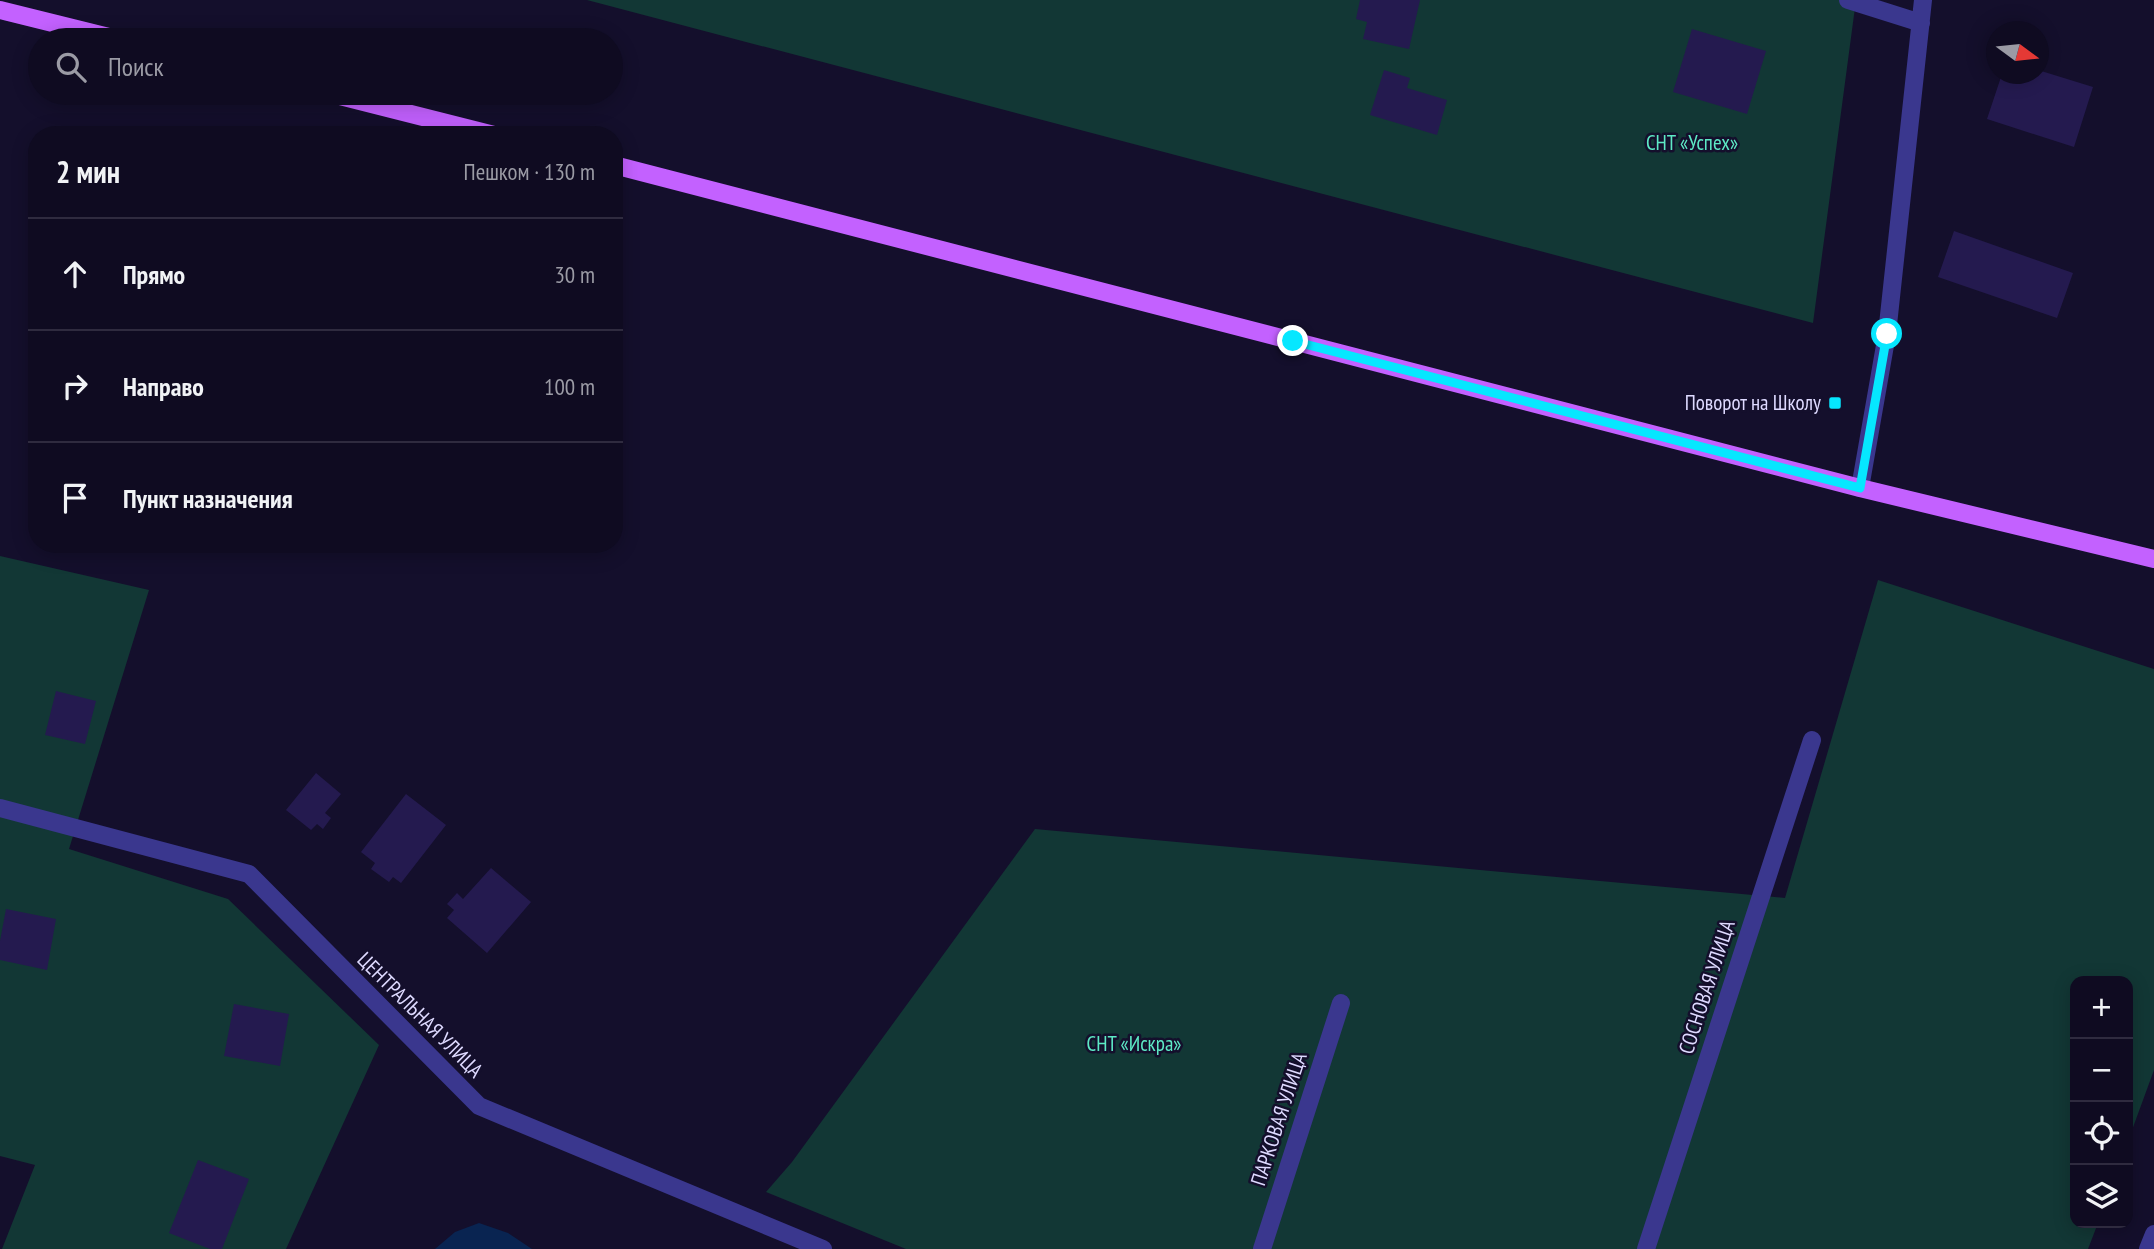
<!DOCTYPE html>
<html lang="ru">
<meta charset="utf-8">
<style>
:root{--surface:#0f0b21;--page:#18142a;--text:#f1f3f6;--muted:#9b9ba5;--line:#2f2b3f}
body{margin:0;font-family:"PT Sans Narrow",sans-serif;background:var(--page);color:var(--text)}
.controls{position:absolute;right:21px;bottom:21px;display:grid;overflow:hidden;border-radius:14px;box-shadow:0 4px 18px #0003}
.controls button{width:63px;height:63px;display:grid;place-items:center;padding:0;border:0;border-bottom:2px solid var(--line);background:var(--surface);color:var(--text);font:35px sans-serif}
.compass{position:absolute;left:1986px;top:21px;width:63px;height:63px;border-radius:50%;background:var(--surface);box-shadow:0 4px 18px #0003;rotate:105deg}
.stop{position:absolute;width:21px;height:21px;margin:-16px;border:5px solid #06e7ff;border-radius:50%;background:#fff}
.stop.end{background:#06e7ff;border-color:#fff;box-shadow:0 2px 7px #0008}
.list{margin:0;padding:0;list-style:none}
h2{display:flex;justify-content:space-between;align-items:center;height:91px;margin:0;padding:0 28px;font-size:30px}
h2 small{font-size:23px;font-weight:400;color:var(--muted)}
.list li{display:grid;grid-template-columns:46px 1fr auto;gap:21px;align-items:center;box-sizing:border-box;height:112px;padding:0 28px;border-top:2px solid var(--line)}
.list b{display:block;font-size:26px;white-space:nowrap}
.list em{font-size:23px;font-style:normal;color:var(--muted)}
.icon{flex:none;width:38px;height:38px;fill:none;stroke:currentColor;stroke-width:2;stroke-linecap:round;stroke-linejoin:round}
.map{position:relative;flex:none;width:2154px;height:1249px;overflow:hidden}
.search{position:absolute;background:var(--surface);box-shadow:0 4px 18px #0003;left:28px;top:28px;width:595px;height:77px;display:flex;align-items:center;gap:18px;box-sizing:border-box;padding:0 24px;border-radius:38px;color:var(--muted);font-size:26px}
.panel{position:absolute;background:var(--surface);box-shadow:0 4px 18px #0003;left:28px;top:126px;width:595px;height:427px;border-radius:28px}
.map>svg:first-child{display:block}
.green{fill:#123735}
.water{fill:#092451}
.building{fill:#241a4f}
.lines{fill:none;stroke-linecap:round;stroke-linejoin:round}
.minor{stroke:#3a378e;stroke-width:18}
.major{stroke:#c361ff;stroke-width:18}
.route{stroke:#06e7ff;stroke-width:9}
.poi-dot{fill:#06e7ff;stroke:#140f2c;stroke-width:2.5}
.labels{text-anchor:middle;stroke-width:5;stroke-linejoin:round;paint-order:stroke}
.park-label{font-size:21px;fill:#5de9c5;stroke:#140f2c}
.poi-label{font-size:21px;fill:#dedaff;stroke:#140f2c;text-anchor:end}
.street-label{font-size:21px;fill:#dedaff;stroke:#140f2c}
</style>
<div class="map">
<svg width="2154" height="1249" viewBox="0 0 2154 1249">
<rect width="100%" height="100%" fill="#140f2c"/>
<!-- green -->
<path class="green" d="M587 0H1856L1813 323Z
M0 556 149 590 69 849 228 899 379 1045 286 1249H2L35 1165 0 1156Z
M1878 580 2154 669V1070L2128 1141V981H2075V1223H2098L2088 1249H906L766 1192 792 1162 1035 829 1785 898Z"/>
<!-- water -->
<path class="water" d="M479 1223 508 1233 532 1249H435L455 1232Z"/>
<!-- building -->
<path class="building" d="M1360 0H1420L1409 49 1363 39 1367 22 1356 19Z
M1692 29 1766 51 1747 114 1673 92Z
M1384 70 1410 78 1407 88 1447 100 1437 135 1370 115Z
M2038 70 2093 87 2074 147 1987 119 2002 74H2038Z
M1954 231 2073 273 2057 318 1938 277Z
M56 691 96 701 85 744 45 735Z
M316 773 341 794 325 813 331 818 323 829 317 824 311 830 286 810Z
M406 794 446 825 401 883 393 877 389 882 371 869 375 863 361 852Z
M491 868 531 902 487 953 447 918 454 910 447 904 457 893 463 899Z
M6 909 56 919 47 970 0 960V941Z
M234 1004 289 1014 280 1066 224 1056Z
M198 1160 249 1179 222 1249H210L169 1233Z"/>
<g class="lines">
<!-- minor -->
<path class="minor" d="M1848 0 1921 23
M1860 488 1887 334 1923 0
M0 808 249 874 479 1106 823 1249
M1262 1249 1341 1003
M1646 1249 1812 740
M2148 1249 2154 1234"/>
<!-- major -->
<path class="major" d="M0 10 121 40
M328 93 494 135
M614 165 1860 488 2154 559"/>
</g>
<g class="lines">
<!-- route -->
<path class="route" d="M1293 341 1860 488 1887 334"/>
</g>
<!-- markers -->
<rect class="poi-dot" x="1828" y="396" width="14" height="14" rx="3.5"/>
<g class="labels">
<!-- park labels -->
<g class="park-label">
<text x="1692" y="150">СНТ «Успех»</text>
<text x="1134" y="1051">СНТ «Искра»</text>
</g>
<!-- poi labels -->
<g class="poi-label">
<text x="1821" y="410">Поворот на Школу</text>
</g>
<!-- street labels -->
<g class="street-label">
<text transform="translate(1707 987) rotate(-72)" y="7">СОСНОВАЯ УЛИЦА</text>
<text transform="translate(420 1015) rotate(45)" y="7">ЦЕНТРАЛЬНАЯ УЛИЦА</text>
<text transform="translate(1279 1119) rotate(-72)" y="7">ПАРКОВАЯ УЛИЦА</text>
</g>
</g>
</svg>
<div class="controls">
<button>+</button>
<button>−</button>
<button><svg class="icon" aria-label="locate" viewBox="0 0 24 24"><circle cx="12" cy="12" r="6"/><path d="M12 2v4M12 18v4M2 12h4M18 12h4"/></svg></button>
<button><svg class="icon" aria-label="layers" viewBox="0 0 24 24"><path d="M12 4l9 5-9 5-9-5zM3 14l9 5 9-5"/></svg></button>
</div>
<svg class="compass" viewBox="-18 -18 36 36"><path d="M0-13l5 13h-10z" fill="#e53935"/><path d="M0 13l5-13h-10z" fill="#9b9ba5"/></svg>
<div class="stop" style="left:1887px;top:334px"></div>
<div class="stop end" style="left:1293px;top:341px"></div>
<div class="search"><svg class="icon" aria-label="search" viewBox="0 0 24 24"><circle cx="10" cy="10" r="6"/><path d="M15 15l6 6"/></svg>Поиск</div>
<section class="panel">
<h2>2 мин<small>Пешком · 130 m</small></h2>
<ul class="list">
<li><svg class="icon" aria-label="ahead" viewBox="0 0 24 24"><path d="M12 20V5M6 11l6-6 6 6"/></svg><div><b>Прямо</b></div><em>30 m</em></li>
<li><svg class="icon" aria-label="right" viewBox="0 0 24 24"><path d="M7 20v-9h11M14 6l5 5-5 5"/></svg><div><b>Направо</b></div><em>100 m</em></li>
<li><svg class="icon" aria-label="arrive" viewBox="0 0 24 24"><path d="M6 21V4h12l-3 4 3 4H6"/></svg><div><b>Пункт назначения</b></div></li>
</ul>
</section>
</div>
